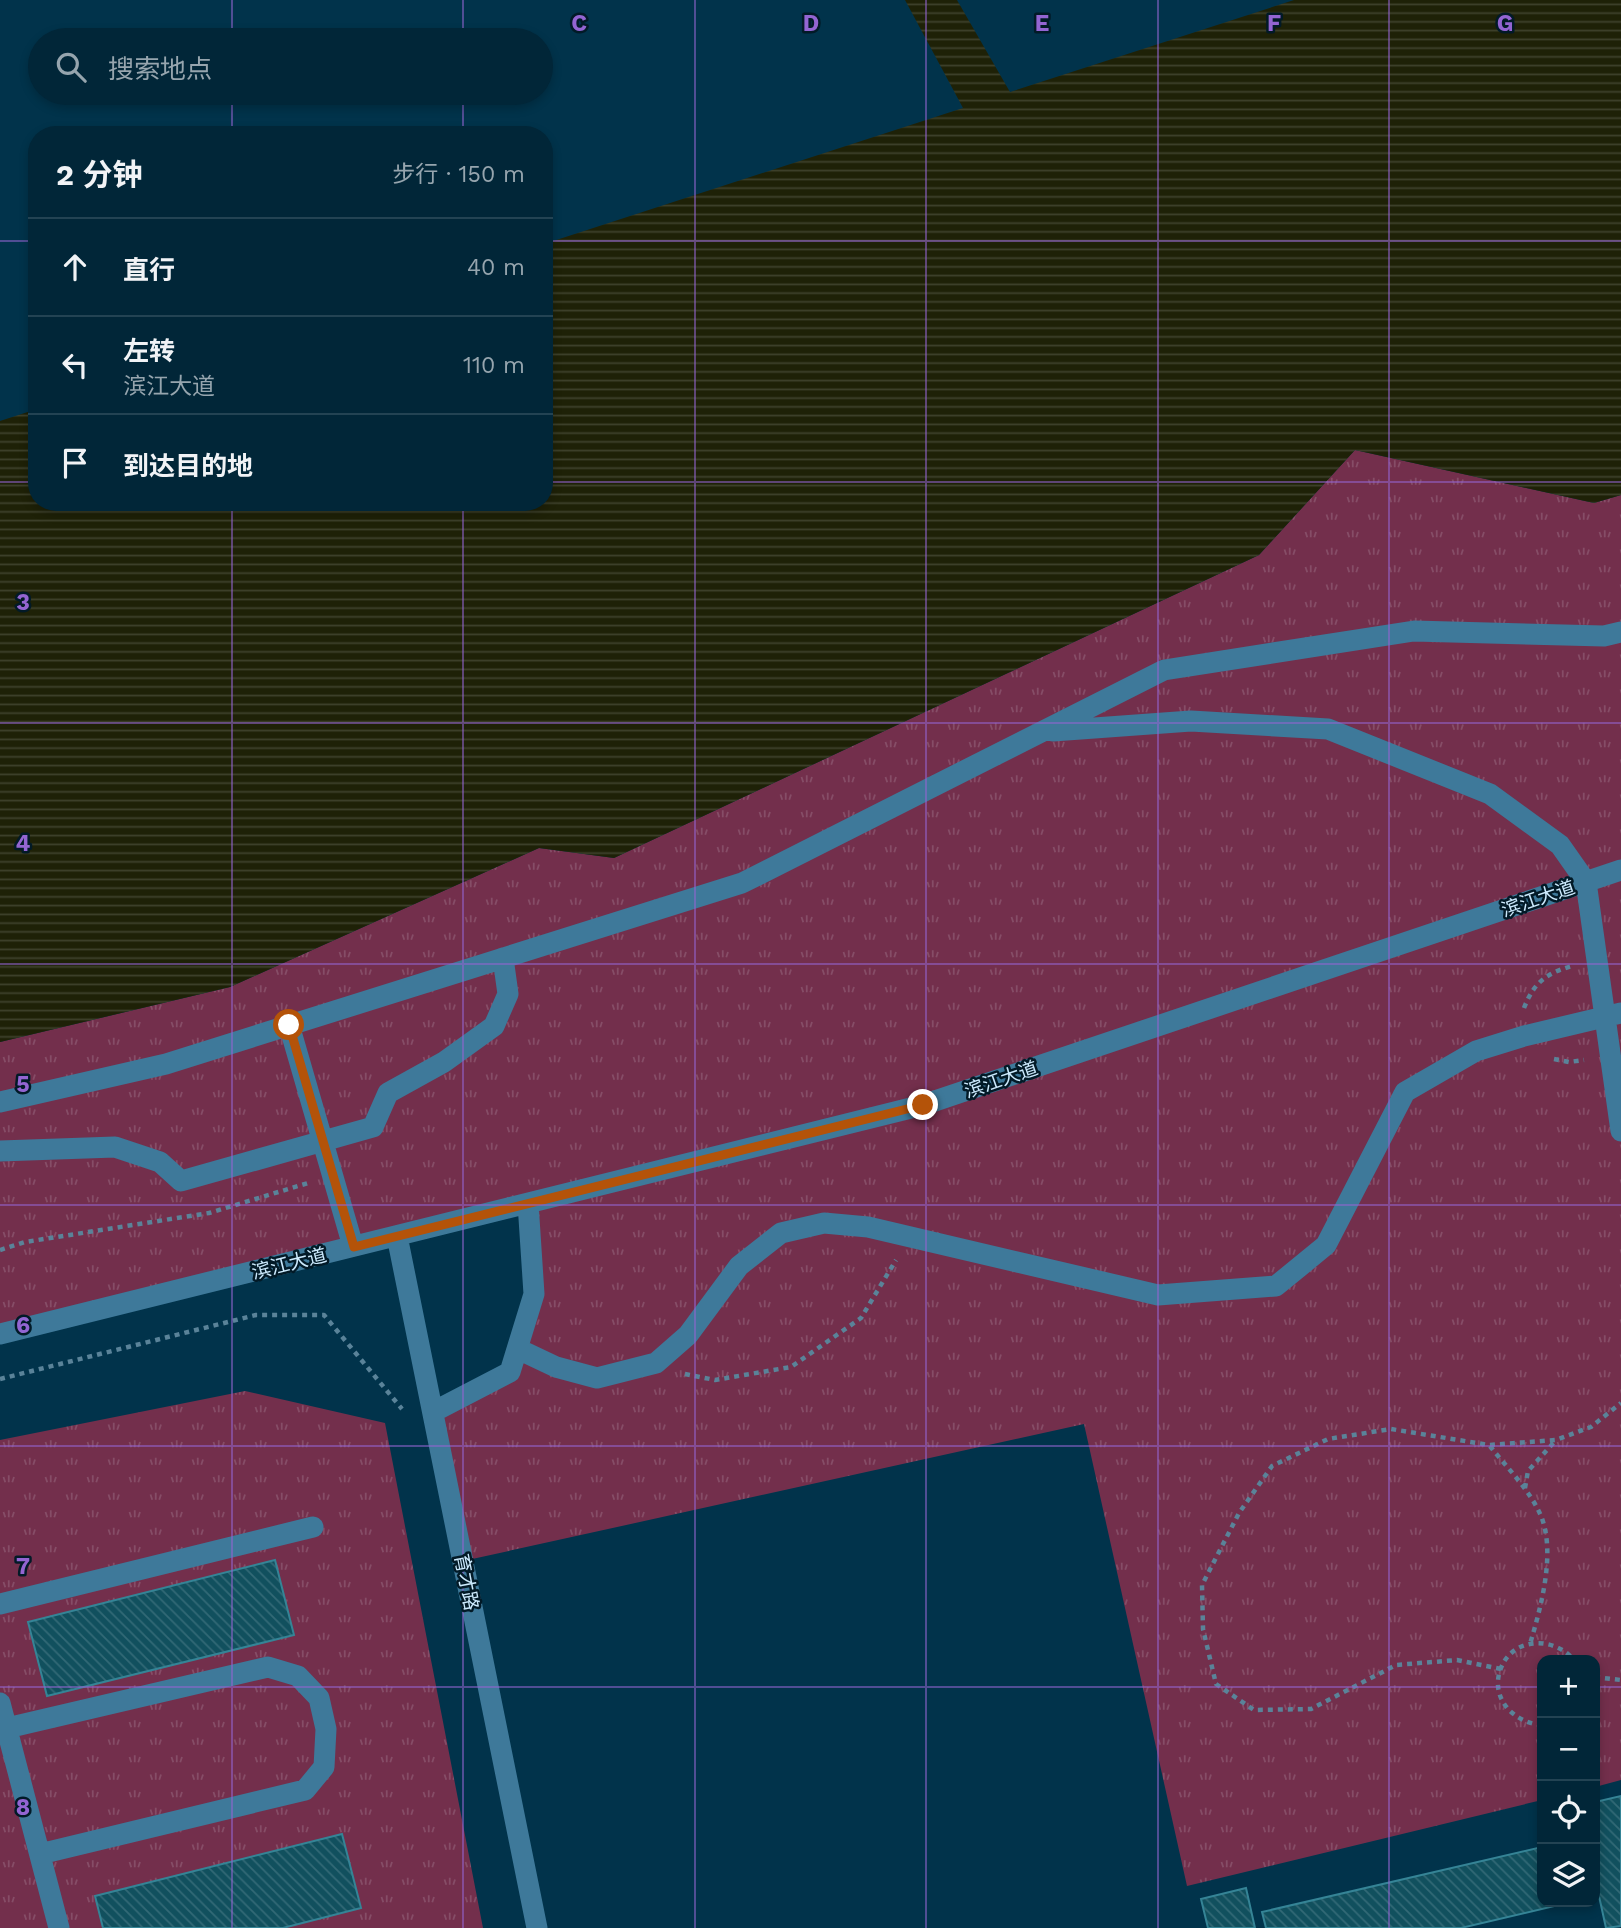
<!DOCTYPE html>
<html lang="zh">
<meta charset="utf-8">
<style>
:root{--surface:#012638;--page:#0b2e40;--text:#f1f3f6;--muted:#96a5ae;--line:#234353}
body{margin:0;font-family:"Work Sans","Noto Sans SC",sans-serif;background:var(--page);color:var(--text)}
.controls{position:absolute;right:21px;bottom:21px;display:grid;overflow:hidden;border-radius:14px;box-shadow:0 4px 10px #0003}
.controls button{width:63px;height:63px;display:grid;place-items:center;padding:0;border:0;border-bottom:2px solid var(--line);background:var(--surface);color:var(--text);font:35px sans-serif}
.stop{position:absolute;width:21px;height:21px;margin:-16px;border:5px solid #b45309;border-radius:50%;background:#fff}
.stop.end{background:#b45309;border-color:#fff;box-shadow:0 2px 7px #0008}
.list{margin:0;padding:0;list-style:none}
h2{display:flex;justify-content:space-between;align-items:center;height:91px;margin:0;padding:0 28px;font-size:30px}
h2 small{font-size:23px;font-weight:400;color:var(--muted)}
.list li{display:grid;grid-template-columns:46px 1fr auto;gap:21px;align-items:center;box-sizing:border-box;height:98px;padding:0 28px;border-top:2px solid var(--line)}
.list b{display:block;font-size:26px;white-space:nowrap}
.list p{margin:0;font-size:23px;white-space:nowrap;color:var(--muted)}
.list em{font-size:23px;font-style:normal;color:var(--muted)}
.icon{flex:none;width:38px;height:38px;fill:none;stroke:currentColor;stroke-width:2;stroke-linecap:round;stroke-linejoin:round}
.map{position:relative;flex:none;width:1621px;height:1928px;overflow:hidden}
.search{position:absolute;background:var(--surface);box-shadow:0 4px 10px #0003;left:28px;top:28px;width:525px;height:77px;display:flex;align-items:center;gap:18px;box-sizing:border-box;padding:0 24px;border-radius:38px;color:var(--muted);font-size:26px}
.panel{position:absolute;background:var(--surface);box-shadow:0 4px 10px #0003;left:28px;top:126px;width:525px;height:385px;border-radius:28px}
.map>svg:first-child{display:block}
.park{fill:url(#park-tufts)}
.water{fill:url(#water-rules)}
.building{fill:url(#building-back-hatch);stroke:#358496;stroke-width:2}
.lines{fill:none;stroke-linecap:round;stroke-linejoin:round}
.path{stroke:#5a8399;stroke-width:4.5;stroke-dasharray:5 5;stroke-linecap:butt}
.minor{stroke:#3e799a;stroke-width:21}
.route{stroke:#b45309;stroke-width:9}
.grid{fill:none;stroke:#9365d2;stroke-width:2;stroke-opacity:0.55}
.labels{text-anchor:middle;stroke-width:5;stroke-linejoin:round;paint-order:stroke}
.street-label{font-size:19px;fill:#cceafd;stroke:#021a27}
.grid-label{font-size:23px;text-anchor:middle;font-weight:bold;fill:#9365d2;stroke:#021a27;stroke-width:5;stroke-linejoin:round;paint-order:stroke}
</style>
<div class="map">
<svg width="1621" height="1928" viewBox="0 0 1621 1928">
<defs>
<pattern id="park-tufts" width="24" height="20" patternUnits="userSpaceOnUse" patternTransform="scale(1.75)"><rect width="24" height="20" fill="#732f4c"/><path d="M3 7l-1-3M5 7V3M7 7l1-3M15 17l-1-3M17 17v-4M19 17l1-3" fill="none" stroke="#864d67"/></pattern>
<pattern id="water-rules" width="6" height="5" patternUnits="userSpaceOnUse" patternTransform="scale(1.75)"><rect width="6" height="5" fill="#1e2107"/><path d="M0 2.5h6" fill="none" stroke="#3e412c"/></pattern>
<pattern id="building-back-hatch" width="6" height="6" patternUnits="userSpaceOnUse" patternTransform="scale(1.75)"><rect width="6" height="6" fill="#11505e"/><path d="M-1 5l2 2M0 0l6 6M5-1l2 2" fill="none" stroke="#326976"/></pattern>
</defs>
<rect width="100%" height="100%" fill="#01334b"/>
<!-- park -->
<path class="park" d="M1355 450 1594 503 1621 495V1780L1595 1787V1660H1542V1800L1187 1886 1084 1424 463 1561 433 1412 510 1372 534 1294 528 1204 0 1343V1042L230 987 539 848 614 858 1259 555Z
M245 1391 385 1423 483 1928H0V1440Z"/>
<!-- water -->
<path class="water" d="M905 0H957L1010 92 1294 0H1621V495L1594 503 1355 450 1259 555 614 858 539 848 230 987 0 1042V421L37 409V502H544V244L963 108Z"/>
<!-- building -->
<path class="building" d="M275 1560 294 1635 47 1696 28 1622Z
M1621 1796V1926L1606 1928 1595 1878V1802Z
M342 1834 361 1908 283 1928H103L95 1896Z
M1542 1847V1902H1563V1904L1461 1928H1266L1262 1912Z
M1246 1888 1255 1928H1208L1201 1899Z"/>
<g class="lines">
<!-- path -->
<path class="path" d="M1524 1008C1534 982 1547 973 1572 966
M1554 1059 1569 1062 1584 1060
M0 1250 25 1242 209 1213 308 1183
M685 1374 715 1380 791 1367 861 1318 896 1260
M0 1379 256 1315H324L402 1409
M1490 1446C1507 1468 1530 1490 1541 1516 1556 1553 1541 1607 1530 1644
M1525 1488 1528 1471 1556 1440
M1501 1669 1457 1660 1396 1665 1311 1709 1254 1710 1216 1684 1203 1629 1202 1585 1239 1513 1272 1466 1328 1439 1391 1429 1489 1445 1556 1440 1591 1427 1621 1403
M1595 1677 1621 1680
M1542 1725C1514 1723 1489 1698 1501 1668 1513 1637 1554 1636 1574 1660"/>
<!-- minor -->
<path class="minor" d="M1053 731 1191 721 1328 729 1490 794 1560 845 1586 882 1621 1131
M289 1025 353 1246
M0 1102 166 1064 742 883 1164 670 1414 631 1604 636 1621 632
M0 1151 115 1147 160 1162 181 1181 373 1127 388 1093 444 1062 494 1026 508 994 503 958
M397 1236 537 1928
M0 1334 923 1105 1621 870
M518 1349 556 1367 597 1378 656 1363 688 1335 739 1266 781 1233 824 1223 868 1227 1158 1295 1276 1286 1326 1245 1405 1092 1476 1051 1524 1036 1621 1013
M433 1412 510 1372 534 1294 528 1203
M0 1604 313 1527
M0 1703 59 1928
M7 1728 268 1667 298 1676 319 1698 326 1729 324 1767 305 1790 40 1854"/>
</g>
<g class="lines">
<!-- route -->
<path class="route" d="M289 1025 354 1247 923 1105"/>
</g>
<!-- grid -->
<path class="grid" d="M232 0V40M463 0V40M695 0V1928M926 0V1928M1158 0V1928M1389 0V1928M232 93V135M463 93V135M0 241H37M544 241H1621M0 482H37M544 482H1621M232 502V1928M463 502V1928M0 723H1621M0 964H1621M0 1205H1621M0 1446H1621M0 1687H1542M1595 1687H1621"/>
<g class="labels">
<!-- street labels -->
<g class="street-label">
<text transform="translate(1538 898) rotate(-19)" y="7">滨江大道</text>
<text transform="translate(1001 1079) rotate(-19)" y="7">滨江大道</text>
<text transform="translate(289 1263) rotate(-14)" y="7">滨江大道</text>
<text transform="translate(467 1582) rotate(79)" y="7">育才路</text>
</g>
</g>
<g class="grid-label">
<text x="579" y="31">C</text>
<text x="811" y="31">D</text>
<text x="1042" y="31">E</text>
<text x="1274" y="31">F</text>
<text x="1505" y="31">G</text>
<text x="23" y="610">3</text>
<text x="23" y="851">4</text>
<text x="23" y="1092">5</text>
<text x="23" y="1333">6</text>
<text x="23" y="1574">7</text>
<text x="23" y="1815">8</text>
</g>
</svg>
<div class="controls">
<button>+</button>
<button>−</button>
<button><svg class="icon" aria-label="locate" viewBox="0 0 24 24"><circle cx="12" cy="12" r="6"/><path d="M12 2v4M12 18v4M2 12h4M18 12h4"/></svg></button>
<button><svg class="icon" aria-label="layers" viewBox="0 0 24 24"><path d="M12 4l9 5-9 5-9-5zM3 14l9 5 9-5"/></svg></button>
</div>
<div class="stop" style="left:289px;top:1025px"></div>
<div class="stop end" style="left:923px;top:1105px"></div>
<div class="search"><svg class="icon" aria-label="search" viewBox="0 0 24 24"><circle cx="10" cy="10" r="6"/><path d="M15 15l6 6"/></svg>搜索地点</div>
<section class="panel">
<h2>2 分钟<small>步行 · 150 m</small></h2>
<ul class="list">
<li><svg class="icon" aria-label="ahead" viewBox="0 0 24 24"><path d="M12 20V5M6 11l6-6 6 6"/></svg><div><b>直行</b></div><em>40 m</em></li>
<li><svg class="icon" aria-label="left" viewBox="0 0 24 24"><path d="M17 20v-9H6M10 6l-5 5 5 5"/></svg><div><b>左转</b><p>滨江大道</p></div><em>110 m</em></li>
<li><svg class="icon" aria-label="arrive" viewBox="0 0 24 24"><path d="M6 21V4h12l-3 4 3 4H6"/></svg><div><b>到达目的地</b></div></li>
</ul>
</section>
</div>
